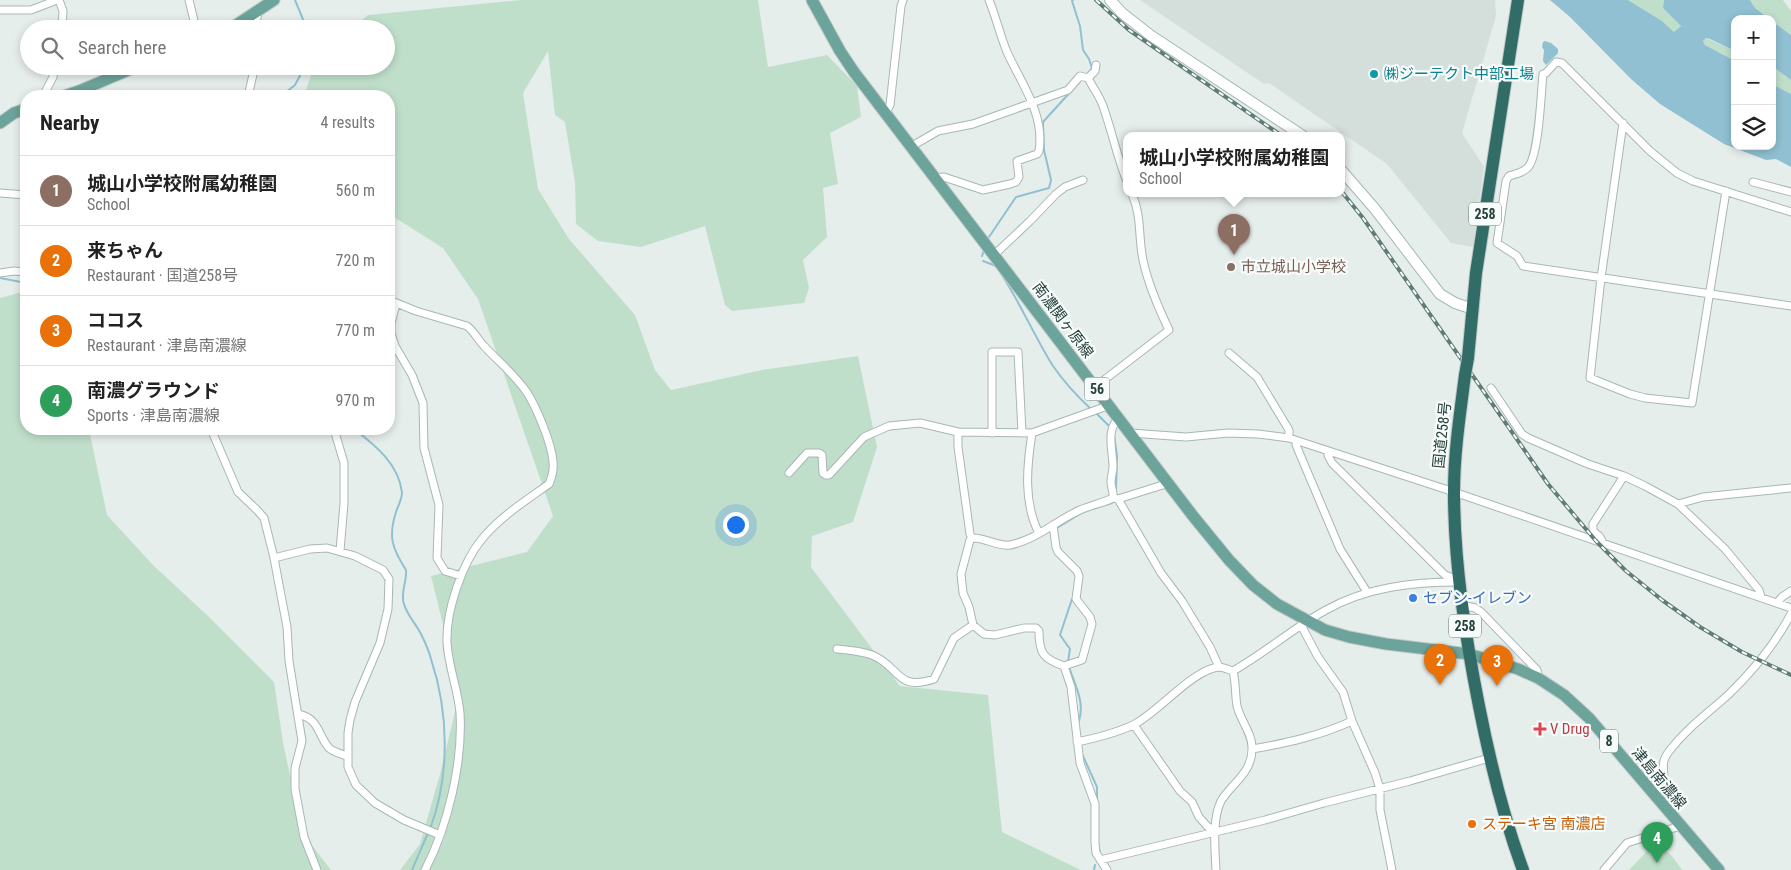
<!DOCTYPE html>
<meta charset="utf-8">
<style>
:root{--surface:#fff;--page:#f2f2f2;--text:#222;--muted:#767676;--line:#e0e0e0;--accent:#7e5640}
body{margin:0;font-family:"Roboto Condensed","Noto Sans JP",sans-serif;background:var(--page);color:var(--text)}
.controls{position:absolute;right:15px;top:15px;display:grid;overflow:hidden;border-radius:10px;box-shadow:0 2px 8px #0003}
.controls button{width:45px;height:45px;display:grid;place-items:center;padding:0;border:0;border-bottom:1px solid var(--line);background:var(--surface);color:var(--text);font:25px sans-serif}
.you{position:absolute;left:735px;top:524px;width:18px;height:18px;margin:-12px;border:4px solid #fff;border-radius:50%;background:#1a73e8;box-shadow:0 0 0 8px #1a73e833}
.badge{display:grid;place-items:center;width:32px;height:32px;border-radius:50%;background:var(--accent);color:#fff;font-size:16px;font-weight:700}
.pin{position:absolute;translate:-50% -41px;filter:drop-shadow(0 1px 2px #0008)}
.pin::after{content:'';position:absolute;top:26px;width:18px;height:15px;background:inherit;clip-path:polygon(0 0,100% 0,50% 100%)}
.popup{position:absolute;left:1123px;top:132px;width:222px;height:65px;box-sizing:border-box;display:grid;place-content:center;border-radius:10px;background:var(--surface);filter:drop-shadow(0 1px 4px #0005);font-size:16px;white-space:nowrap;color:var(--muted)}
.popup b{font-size:19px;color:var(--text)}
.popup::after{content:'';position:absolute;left:50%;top:100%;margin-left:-10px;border:10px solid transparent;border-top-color:var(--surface)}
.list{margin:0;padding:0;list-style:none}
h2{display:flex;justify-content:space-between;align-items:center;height:65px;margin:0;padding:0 20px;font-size:21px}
h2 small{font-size:16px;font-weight:400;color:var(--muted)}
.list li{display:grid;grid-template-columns:32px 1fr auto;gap:15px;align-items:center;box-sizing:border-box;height:70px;padding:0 20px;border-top:1px solid var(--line)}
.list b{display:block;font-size:19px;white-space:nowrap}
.list p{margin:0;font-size:16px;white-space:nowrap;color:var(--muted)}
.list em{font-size:16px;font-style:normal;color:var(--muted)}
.icon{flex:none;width:28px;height:28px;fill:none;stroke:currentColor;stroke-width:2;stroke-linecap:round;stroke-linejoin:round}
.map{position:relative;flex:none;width:1791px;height:870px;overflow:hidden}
.search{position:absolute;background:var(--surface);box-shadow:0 2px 8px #0003;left:20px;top:20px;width:375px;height:55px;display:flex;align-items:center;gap:12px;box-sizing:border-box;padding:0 18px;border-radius:28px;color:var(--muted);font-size:19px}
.panel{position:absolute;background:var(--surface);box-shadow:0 2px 8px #0003;left:20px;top:90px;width:375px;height:345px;border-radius:20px}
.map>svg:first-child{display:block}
.built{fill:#d4dedb}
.green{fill:#c0dfcb}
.water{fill:#90c0d1}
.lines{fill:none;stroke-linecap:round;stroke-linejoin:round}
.stream{stroke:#90c0d1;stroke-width:2}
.street-casing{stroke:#a8b7b4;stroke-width:9}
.secondary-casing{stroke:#a4bab5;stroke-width:12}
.primary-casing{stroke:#c2cac8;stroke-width:13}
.highway-casing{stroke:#c2cac8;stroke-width:14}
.street{stroke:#fff;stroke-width:7}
.secondary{stroke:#fff;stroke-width:10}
.primary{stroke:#6ca39a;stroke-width:11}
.highway{stroke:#316c66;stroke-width:12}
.rail-casing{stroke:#607c77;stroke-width:4}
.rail{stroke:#f7fbf9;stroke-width:2;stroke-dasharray:5.5;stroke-linecap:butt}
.highway-bridge-casing{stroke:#c2cac8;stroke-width:14;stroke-linecap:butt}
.highway-bridge{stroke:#316c66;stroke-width:12}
.culture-dot{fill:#0f9aa8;stroke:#f7fbf9;stroke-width:2}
.education-dot{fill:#8d6e63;stroke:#f7fbf9;stroke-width:2}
.shop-dot{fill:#3f7fe0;stroke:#f7fbf9;stroke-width:2}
.health-dot{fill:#e0444e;stroke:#f7fbf9;stroke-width:2}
.food-dot{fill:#e8710a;stroke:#f7fbf9;stroke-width:2}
.labels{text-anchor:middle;stroke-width:4.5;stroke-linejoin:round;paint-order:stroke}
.shield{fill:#f7fbf9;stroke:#647975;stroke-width:1}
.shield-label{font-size:14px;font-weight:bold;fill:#25413c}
.culture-label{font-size:15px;fill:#0d838f;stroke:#f7fbf9;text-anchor:start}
.education-label{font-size:15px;fill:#785e54;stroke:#f7fbf9;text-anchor:start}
.street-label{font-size:15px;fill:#25413c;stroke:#f7fbf9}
.shop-label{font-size:15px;fill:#366cbe;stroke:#f7fbf9;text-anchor:start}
.health-label{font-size:15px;fill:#be3a42;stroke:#f7fbf9;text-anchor:start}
.food-label{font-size:15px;fill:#c56008;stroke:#f7fbf9;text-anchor:start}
</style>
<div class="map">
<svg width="1791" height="870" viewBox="0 0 1791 870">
<rect width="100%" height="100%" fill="#e6eeec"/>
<!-- built -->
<path class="built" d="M1140 0H1495L1496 16 1462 133 1484 167 1473 247 1451 243 1387 164 1269 83 1264 84Z"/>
<!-- green -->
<path class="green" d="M521 0H758L768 67 827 55 857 86 861 117 830 133 838 184 823 188 827 237 803 260 809 288 804 303 732 311 725 305 705 226 641 247 598 241 576 224 575 183 565 122 555 115 548 51 523 93 538 189 569 239 635 315 655 370 671 390 762 370 858 356 877 447 853 522 812 536 811 567 900 686 988 695 1002 832 1081 870H400L420 844 440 774 456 708 446 637 431 576 527 552 553 516 478 299 443 248 389 214V96H304L314 66H386V29H351L368 15Z
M1628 0H1664L1663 8 1681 26 1674 32 1662 21Z
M1750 0H1783L1791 11V35L1776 24 1772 19 1755 8Z
M1706 38 1735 51V61L1705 45 1703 41Z
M1772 66 1791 80V94L1772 84Z
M22 292 26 294V429H89L107 515 153 565 208 616 274 682 283 743 303 834 331 870H0V298Z
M1650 848C1670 850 1671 854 1682 870H1629Z"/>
<!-- water -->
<path class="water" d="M1550 0H1628L1662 21 1674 32 1681 26 1663 8 1664 0H1750L1755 8 1770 19H1735V51L1710 39 1706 38 1703 41 1705 45 1735 61V146H1772V84L1791 94V167L1776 159 1766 160 1724 144 1660 104 1631 79 1570 17Z
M1772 21 1791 35V80L1772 66Z
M1545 41 1551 43 1558 49V53L1546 65 1543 61 1544 50 1542 47 1543 42Z"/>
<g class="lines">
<!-- stream -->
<path class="stream" d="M295 0 307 29
M1073 0 1072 1 1080 26 1083 50 1089 59 1092 68 1088 73
M281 96 295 85 305 66
M989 237 1016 197 1049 188 1051 180 1044 150 1043 122 1083 78
M982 256 984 250
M983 261 996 266
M1000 272C1020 302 1034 336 1053 366 1064 382 1077 396 1091 409
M0 278 26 283
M1097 414 1108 425
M354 429C375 445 399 464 402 493 402 499 398 506 396 512 388 537 392 548 406 570 407 582 400 593 404 604 407 615 416 624 421 634 425 642 429 651 431 659 449 713 450 776 430 829
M1114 435 1117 456 1116 490
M1057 528 1083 512 1112 503
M1068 662 1070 649 1060 635 1072 599
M1069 667C1075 685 1085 702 1079 721
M1083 756 1097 787V802
M1098 842 1100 854
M412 870 428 833
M1094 870 1095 865"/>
<defs>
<path id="street" d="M59 0 63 11 62 29
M189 0 196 29
M0 10H31L57 0
M257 12V29
M1088 78C1093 88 1101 98 1104 109 1112 132 1117 156 1126 179
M1088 78 1095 71 1096 65
M43 96 53 77 55 66
M248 96 255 66
M886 113 890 105 901 6 903 0
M1623 123 1601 278 1590 378 1630 394 1645 398 1692 403 1726 191
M912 146 938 131 973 124 1001 114 1068 90 1080 76 1088 78
M936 178 944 177 983 190 1010 184 1016 182 1019 177 1017 161 1037 154 1039 151C1045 114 1021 83 1007 52 1000 35 996 17 989 0
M1753 182 1791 192
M0 193 26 195
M1791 212 1693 181 1677 173 1650 151 1562 63 1556 62 1546 73 1543 74C1541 94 1539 152 1529 166 1525 172 1516 174 1509 176L1506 181 1497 243 1517 256 1523 266 1791 306
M994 255 1030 221 1056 194 1065 187 1083 180
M0 273 14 271 26 272
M389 300 416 311 467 326C474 331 478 340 484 346 498 361 514 374 526 391 536 406 552 444 553 462 554 470 552 477 549 484 525 501 500 517 482 539 462 563 446 611 447 642 448 666 458 689 460 713 463 762 448 826 425 870
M396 304 391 323V333L395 346 412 375 423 403 424 448 439 505 437 558 445 571 461 576
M1229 353 1257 377 1289 430V438
M1095 387 1169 330C1158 307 1148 284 1143 260 1138 236 1142 217 1132 194
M1491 388 1522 434 1528 438 1588 464 1624 476 1645 486 1678 504 1725 549 1759 590 1761 597
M211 429 238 492 257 510 264 518 274 558 287 627 289 661 302 741 295 768V789L304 837 317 870
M334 429 344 463V503L340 551
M958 432V447L970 534 972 538 970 540 961 574 963 593 969 607 973 625 984 634 995 635 1024 628H1036L1039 631C1039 653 1043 659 1064 666L1071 687 1080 763 1095 804V843L1096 853 1107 870
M992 433V352H1018L1022 433
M1032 433C1027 465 1023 503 1039 533
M1131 433 1186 437 1228 433 1258 434 1289 438 1454 492 1791 608
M1297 441 1296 445 1340 549 1367 592
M1328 451V455L1332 463 1445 575 1457 580
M789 473 807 453H819L822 455 823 473 826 475H829L864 437 889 426 920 423 958 432 1032 433 1110 405
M1113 498 1118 499 1161 573 1182 601 1210 647 1219 667
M1113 498C1114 492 1111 488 1111 482 1111 477 1113 472 1113 466 1113 452 1105 427 1120 418
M1118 499 1169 483
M1678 504 1703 497 1791 488
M1053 525 1056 547 1058 552 1077 571 1079 576 1076 599 1090 617 1092 624 1082 660 1064 666
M972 538C985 537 997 547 1010 545 1036 540 1057 520 1080 510 1091 505 1103 503 1113 498
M1603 543 1600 537 1593 531V524L1624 476
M274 558 310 549 327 548 355 556 383 570 389 579 388 609 380 643 355 702 350 720 348 733V767L356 785 375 803 404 820 440 835
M1777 603 1782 597 1791 591
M1462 605 1475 608 1481 612 1537 670 1538 678
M1301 625 1318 657 1343 692 1352 721 1375 773 1380 789V810L1392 870
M837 649C849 650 861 651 872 655 900 666 896 692 934 679L954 638 973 625
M1233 671C1265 653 1293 628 1326 610 1367 587 1413 582 1459 582
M298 714C320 719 317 734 329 748 333 752 342 754 347 756
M1134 725 1180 791 1192 802 1199 817 1207 826 1216 832
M1077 742C1096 738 1116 733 1133 725 1158 713 1193 669 1219 667 1223 667 1229 670 1233 671 1236 683 1235 694 1237 706 1240 720 1253 734 1252 749 1252 773 1232 783 1221 801 1212 819 1215 850 1216 870
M1252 749C1287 743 1319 736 1352 721
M1654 794C1657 791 1661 788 1662 785 1668 772 1657 766 1670 750 1687 728 1708 713 1728 695 1753 671 1775 644 1791 614
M1100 860 1265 820 1324 803 1410 781 1489 758
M1604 870 1627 843 1680 826"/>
<path id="secondary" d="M1110 0 1122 13 1150 35 1303 136
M1342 171 1375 209 1440 294 1455 303 1473 309"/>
<path id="primary" d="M812 0 840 51 854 72 1193 516 1229 560 1253 585 1277 604 1325 630 1349 637 1386 644 1469 654 1518 669 1538 678 1564 695 1589 718 1719 870
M227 29 236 25 274 0
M64 96 79 91 138 66
M0 123 14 113 26 109"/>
<path id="highway" d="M1468 358 1476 273 1518 0
M1465 375C1460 414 1454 453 1454 492 1454 564 1465 636 1479 706 1490 762 1503 816 1523 870"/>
</defs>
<!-- street casing -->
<use href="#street" class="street-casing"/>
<!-- secondary casing -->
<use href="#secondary" class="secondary-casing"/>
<!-- primary casing -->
<use href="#primary" class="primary-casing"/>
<!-- highway casing -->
<use href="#highway" class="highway-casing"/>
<!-- street -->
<use href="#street" class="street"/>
<!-- secondary -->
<use href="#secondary" class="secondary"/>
<!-- primary -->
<use href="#primary" class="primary"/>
<!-- highway -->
<use href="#highway" class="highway"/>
<defs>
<path id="rail" d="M1096 0 1129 30 1282 136
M1342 192 1363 218 1548 484 1596 541 1626 571 1662 600 1700 627 1742 652 1791 675"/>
</defs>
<!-- rail casing -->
<use href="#rail" class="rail-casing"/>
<!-- rail -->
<use href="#rail" class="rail"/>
<defs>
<path id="highway-bridge" d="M1465 375 1468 358"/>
</defs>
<!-- highway-bridge casing -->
<use href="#highway-bridge" class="highway-bridge-casing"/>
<!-- highway-bridge -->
<use href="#highway-bridge" class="highway-bridge"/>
</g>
<!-- markers -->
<circle class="culture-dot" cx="1374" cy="74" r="5"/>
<circle class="education-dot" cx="1231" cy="267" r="5"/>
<circle class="shop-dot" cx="1413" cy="598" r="5"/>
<path class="health-dot" d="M1537.5 721.5h5v5h5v5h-5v5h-5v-5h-5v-5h5z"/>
<circle class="food-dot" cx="1472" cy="824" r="5"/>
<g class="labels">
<!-- shield labels -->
<g class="shield">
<rect x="1469" y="202.5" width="32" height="23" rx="4"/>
<rect x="1084.5" y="377.5" width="25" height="23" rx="4"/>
<rect x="1449" y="614.5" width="32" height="23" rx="4"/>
<rect x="1600" y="729.5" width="18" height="23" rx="4"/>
</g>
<g class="shield-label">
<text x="1485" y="219">258</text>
<text x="1097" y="394">56</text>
<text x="1465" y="631">258</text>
<text x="1609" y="746">8</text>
</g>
<!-- culture labels -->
<g class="culture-label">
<text x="1384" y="79">㈱ジーテクト中部工場</text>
</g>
<!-- education labels -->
<g class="education-label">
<text x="1241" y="272">市立城山小学校</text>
</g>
<!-- street labels -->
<g class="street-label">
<text transform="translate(1063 320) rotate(53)" y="5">南濃関ヶ原線</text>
<text transform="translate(1442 435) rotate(-84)" y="5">国道258号</text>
<text transform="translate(1659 778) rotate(50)" y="5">津島南濃線</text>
</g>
<!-- shop labels -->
<g class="shop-label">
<text x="1423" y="603">セブン-イレブン</text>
</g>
<!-- health labels -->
<g class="health-label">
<text x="1550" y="734">V Drug</text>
</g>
<!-- food labels -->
<g class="food-label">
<text x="1482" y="829">ステーキ宮 南濃店</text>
</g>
</g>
</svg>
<div class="controls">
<button>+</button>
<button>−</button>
<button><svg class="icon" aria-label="layers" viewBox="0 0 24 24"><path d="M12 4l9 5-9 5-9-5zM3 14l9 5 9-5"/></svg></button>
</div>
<div class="you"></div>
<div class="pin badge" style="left:1234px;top:255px;background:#8d6e63">1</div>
<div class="popup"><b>城山小学校附属幼稚園</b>School</div>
<div class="pin badge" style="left:1440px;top:685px;background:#e8710a">2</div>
<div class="pin badge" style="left:1497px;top:686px;background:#e8710a">3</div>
<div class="pin badge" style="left:1657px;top:863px;background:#2e9e5b">4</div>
<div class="search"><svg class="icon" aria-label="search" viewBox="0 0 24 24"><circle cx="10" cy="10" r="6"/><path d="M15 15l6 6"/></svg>Search here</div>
<section class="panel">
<h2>Nearby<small>4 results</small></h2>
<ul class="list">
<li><span class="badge" style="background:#8d6e63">1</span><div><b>城山小学校附属幼稚園</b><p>School</p></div><em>560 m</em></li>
<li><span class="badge" style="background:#e8710a">2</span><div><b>来ちゃん</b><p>Restaurant · 国道258号</p></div><em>720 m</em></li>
<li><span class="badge" style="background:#e8710a">3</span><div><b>ココス</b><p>Restaurant · 津島南濃線</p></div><em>770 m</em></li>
<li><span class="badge" style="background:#2e9e5b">4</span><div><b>南濃グラウンド</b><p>Sports · 津島南濃線</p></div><em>970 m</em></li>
</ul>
</section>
</div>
